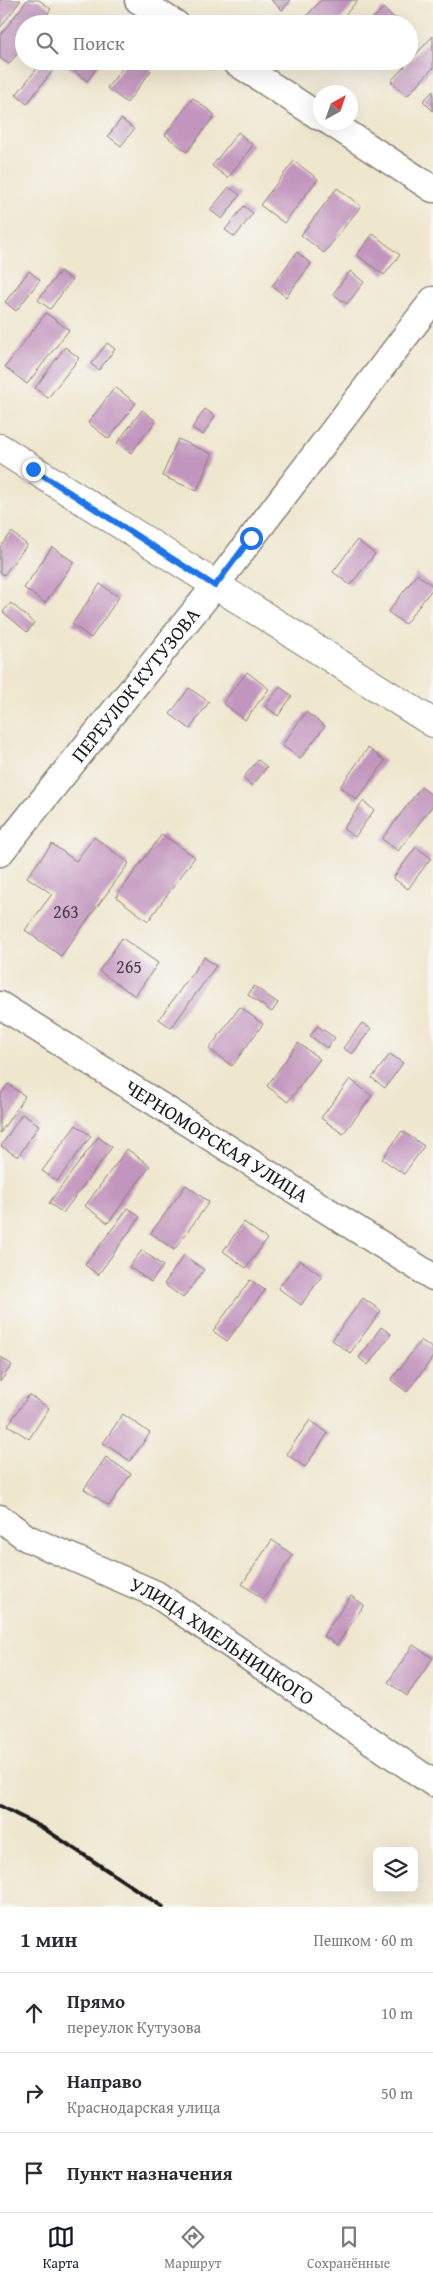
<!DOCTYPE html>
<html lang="ru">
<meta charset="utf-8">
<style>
:root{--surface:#fff;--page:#f7f7f7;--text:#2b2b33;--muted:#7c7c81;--line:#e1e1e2;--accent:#111827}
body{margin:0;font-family:"Gentium Book Plus",serif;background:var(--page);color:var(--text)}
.controls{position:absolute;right:15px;bottom:15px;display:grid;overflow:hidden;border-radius:8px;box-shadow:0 5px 20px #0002}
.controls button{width:45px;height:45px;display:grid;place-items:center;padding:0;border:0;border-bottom:1px solid var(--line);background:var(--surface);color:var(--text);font:25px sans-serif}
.compass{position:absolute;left:313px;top:85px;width:45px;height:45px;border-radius:50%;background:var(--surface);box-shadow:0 5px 20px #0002;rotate:40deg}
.stop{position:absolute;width:15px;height:15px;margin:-11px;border:4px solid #1a73e8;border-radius:50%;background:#fff}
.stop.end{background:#1a73e8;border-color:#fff;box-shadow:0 1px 5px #0008}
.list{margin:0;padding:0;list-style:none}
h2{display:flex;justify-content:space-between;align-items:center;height:65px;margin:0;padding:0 20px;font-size:21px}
h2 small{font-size:16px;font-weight:400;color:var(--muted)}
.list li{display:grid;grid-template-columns:32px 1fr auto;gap:15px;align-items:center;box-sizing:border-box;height:80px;padding:0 20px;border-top:1px solid var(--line)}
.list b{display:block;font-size:19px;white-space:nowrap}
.list p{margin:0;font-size:16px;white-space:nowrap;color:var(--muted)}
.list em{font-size:16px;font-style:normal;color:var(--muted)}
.icon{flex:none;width:28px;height:28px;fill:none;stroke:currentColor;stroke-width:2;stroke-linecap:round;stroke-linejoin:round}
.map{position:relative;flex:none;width:433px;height:1907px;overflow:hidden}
.search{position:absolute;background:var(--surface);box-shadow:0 5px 20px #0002;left:15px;right:15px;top:15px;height:55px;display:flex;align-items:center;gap:12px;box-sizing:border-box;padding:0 18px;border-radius:28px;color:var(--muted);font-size:19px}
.sheet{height:305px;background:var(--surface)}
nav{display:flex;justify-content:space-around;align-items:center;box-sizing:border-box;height:70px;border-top:1px solid var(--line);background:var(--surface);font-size:14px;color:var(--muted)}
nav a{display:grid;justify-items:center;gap:2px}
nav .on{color:var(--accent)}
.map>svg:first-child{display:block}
.building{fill:#c295be}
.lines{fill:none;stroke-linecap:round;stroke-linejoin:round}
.minor-casing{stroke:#868175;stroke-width:29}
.tertiary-casing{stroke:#868175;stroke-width:30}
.minor{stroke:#fff;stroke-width:26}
.tertiary{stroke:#fff;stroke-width:28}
.rail{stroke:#1c1c1c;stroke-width:4}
.route{stroke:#1a73e8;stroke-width:6}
.labels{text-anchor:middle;stroke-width:4;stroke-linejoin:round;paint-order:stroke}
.number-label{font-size:18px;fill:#463a44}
.street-label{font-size:20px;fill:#1c1c1c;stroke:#f6f6f2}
</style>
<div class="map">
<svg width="433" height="1907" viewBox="0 0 433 1907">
<rect width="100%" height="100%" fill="#f6f6f2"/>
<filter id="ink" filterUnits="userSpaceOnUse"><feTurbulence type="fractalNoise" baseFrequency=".02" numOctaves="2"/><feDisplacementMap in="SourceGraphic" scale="10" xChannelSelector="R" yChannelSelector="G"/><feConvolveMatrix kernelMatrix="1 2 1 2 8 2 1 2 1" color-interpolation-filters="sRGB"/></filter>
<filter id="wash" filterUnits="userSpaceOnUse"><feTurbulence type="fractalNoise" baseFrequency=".0096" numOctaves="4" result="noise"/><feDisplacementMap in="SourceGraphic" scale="20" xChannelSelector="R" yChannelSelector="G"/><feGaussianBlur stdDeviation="1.12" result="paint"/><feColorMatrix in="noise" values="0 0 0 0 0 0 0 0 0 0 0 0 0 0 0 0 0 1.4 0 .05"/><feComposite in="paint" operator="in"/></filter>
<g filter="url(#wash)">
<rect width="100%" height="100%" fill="#efe6ce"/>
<g id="blocks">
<!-- building -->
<path class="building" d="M0 0H21L0 28Z
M27 0H39L51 9 40 24H24V45L9 64 0 58V36Z
M271 0H291L282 10Z
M321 0H358L337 24H305L302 21Z
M383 8 400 24H368Z
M433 36V68L407 96 391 81Z
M71 61H102L87 81 67 66Z
M128 61H139L151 71 127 103 107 88Z
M362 61H375L369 68Z
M42 62 53 70 27 104 16 95Z
M433 91V111L423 101Z
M193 98 215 115 187 152 165 135Z
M121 119 134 129 121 146 108 136Z
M238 132 253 145 228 178 212 166Z
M294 161 318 179 284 223 260 205Z
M229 187 240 195 222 219 210 210Z
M337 188 361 206 324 253 301 235Z
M244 206 253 213 235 237 225 230Z
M373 234 400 255 384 275 357 255Z
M297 252 311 264 286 297 272 286Z
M29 271 40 280 16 311 5 302Z
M60 271 72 280 50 309 38 300Z
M350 271 364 282 347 304 333 294Z
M46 313 69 330 27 384 5 367Z
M107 343 115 349 99 370 91 364Z
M65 347 79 358 48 398 35 388Z
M115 387 136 403 109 439 88 423Z
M205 409 215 416 203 435 192 428Z
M142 410 156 421 131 453 117 443Z
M178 439 212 454 197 491 162 476Z
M12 532 27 545 4 575 0 572V547Z
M357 540 375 554 350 585 333 572Z
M52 547 74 562 45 603 24 588Z
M417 574 433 586V588L405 624 388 612Z
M100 584 119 597 91 638 72 624Z
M11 603 34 623 27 632 3 612Z
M247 672 269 689 245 720 223 703Z
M280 687 292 696 278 716 265 706Z
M189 688 209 702 190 729 170 714Z
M306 712 325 726 300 759 282 745Z
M368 748 385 761 357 800 340 787Z
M258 760 267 767 252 786 243 778Z
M421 787 433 796V805L398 851 382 839Z
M363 801 374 810 355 837 343 829Z
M162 834 195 857 148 921 116 897Z
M94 837 129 863 61 956 25 930 52 894 27 877 52 844 76 861Z
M416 847 431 858 408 889 393 878Z
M122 938 158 963 135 996 99 971Z
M204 957 216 966 171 1028 159 1019Z
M254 986 278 1003 272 1012 248 995Z
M240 1007 263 1024 232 1066 209 1049Z
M362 1023 371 1029 352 1054 343 1048Z
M318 1026 335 1038 327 1048 310 1036Z
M298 1043 320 1059 288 1102 267 1086Z
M390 1054 403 1063 385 1088 372 1078Z
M350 1079 372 1096 343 1134 321 1118Z
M8 1084 25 1096 0 1133V1096Z
M22 1114 39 1125 18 1157 1 1146Z
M76 1125 91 1136 57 1181 42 1171Z
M402 1131 424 1146 404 1174 382 1159Z
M98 1137 112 1147 63 1213 49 1203Z
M127 1149 150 1166 108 1223 85 1206Z
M186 1185 209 1202 174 1250 151 1233Z
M128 1208 140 1217 98 1275 85 1265Z
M244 1222 267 1239 246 1268 223 1251Z
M142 1250 163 1266 151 1282 129 1267Z
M184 1255 204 1270 183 1298 164 1284Z
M300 1260 322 1276 301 1305 278 1288Z
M250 1280 265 1290 227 1341 213 1331Z
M363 1298 381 1311 350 1353 332 1340Z
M381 1327 391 1334 368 1365 359 1358Z
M421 1340 433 1349V1357L407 1392 391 1380Z
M1 1357 12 1365 0 1382V1358Z
M29 1395 49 1408 29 1439 8 1425Z
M123 1414 150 1433 130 1461 103 1443Z
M310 1420 328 1433 305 1467 286 1454Z
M106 1457 131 1474 109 1506 84 1489Z
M272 1540 293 1555 263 1599 242 1584Z
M351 1596 364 1605 337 1645 323 1636Z
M413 1645 433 1658 407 1696 388 1682Z"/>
</g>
</g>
<g filter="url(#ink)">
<use href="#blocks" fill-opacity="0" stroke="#868175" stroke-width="1"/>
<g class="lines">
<defs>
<g id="minor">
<path d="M138 0 176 24"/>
<path d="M234 61 320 117"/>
<path d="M330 122 433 189"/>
<path id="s1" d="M0 853 215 586 433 300"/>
<path id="s2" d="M0 1005 433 1277"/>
<path id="s3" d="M0 1518 27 1538 156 1594 433 1783"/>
</g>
<path id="tertiary" d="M0 448 433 723"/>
</defs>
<!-- minor casing -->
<use href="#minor" class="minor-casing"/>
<!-- tertiary casing -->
<use href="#tertiary" class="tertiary-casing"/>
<!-- minor -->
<use href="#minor" class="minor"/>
<!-- tertiary -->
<use href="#tertiary" class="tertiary"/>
<!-- rail -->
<path class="rail" d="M0 1806 43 1828 163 1907"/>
</g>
</g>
<g class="lines" filter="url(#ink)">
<!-- route -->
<path class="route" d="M33 469 215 586 251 538"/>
</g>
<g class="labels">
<!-- number labels -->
<g class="number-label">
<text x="66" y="918">263</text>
<text x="129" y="973">265</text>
</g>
<!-- street labels -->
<g class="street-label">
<text dy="7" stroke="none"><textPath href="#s1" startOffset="216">ПЕРЕУЛОК КУТУЗОВА</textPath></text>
<text dy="7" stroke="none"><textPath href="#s2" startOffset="256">ЧЕРНОМОРСКАЯ УЛИЦА</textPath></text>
<text dy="7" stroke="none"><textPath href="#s3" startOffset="255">УЛИЦА ХМЕЛЬНИЦКОГО</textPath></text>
</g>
</g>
</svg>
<div class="controls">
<button><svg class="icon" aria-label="layers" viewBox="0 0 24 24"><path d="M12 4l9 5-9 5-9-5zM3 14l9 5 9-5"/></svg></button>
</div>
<svg class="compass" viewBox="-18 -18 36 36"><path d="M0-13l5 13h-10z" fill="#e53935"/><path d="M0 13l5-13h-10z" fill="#7c7c81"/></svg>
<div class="stop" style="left:251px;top:538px"></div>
<div class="stop end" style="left:33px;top:469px"></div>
<div class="search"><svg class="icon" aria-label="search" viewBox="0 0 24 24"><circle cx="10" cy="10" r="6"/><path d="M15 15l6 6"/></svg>Поиск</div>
</div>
<section class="sheet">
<h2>1 мин<small>Пешком · 60 m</small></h2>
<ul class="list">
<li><svg class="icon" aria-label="ahead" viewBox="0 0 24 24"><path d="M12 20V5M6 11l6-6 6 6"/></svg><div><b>Прямо</b><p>переулок Кутузова</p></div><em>10 m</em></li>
<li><svg class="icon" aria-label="right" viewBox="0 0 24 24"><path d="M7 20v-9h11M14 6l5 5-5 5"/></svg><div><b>Направо</b><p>Краснодарская улица</p></div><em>50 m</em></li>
<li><svg class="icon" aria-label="arrive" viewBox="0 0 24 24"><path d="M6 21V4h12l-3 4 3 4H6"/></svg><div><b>Пункт назначения</b></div></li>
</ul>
</section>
<nav>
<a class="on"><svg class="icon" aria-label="map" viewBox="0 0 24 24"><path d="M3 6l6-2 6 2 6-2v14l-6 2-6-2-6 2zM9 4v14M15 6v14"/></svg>Карта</a>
<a><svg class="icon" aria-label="directions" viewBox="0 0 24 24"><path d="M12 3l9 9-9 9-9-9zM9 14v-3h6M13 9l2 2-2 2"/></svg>Маршрут</a>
<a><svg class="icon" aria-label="saved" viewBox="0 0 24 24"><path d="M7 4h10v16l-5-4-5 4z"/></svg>Сохранённые</a>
</nav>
